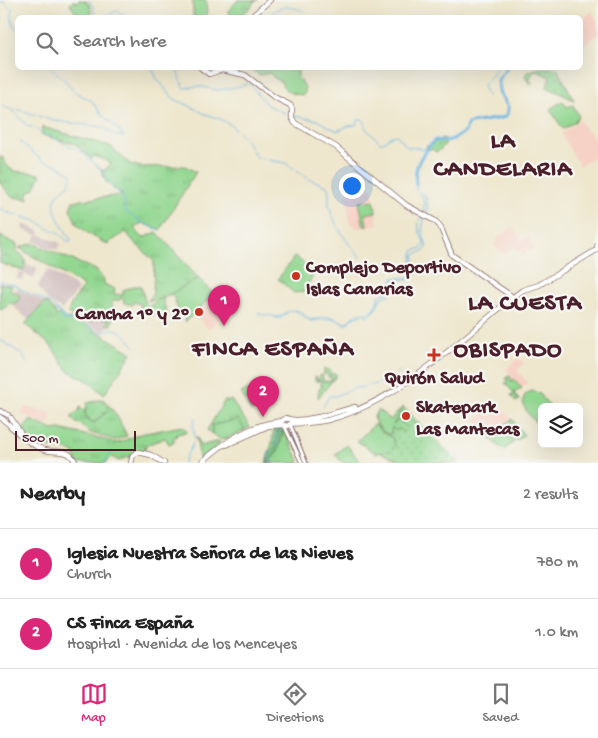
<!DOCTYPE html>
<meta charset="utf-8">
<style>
:root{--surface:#fff;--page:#f2f2f2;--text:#222;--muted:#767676;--line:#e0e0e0;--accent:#db2777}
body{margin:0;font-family:"Gochi Hand",sans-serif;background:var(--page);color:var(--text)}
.controls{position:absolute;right:15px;bottom:15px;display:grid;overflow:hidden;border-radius:8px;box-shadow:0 5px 20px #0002}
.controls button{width:45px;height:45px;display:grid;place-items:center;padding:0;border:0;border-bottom:1px solid var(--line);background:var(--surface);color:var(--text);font:25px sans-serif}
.scale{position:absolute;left:15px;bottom:12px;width:121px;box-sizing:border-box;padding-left:5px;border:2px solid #4a1f2b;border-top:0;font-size:14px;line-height:18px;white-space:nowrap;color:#4a1f2b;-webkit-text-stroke:4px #f6f6f2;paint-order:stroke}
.you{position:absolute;left:351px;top:185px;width:18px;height:18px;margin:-12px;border:4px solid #fff;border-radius:50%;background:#1a73e8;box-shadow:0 0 0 8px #1a73e833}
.badge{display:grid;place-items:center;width:32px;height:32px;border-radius:50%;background:var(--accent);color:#fff;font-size:16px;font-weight:700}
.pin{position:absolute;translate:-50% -41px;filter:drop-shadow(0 1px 2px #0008)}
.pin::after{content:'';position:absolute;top:26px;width:18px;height:15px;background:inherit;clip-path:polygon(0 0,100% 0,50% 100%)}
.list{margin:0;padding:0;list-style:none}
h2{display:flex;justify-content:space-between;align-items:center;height:65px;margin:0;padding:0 20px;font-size:21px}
h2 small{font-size:16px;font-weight:400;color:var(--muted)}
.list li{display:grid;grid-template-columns:32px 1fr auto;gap:15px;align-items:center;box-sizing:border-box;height:70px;padding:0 20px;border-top:1px solid var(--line)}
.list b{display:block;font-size:19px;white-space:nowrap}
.list p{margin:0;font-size:16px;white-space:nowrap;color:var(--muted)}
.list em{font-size:16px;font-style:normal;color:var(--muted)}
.icon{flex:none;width:28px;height:28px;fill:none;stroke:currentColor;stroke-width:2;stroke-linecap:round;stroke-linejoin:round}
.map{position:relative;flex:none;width:598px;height:463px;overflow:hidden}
.search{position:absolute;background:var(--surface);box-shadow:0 5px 20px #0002;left:15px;right:15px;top:15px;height:55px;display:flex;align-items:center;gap:12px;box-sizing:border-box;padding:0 18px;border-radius:8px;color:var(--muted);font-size:19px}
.sheet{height:205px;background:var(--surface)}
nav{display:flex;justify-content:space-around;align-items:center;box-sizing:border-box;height:70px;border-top:1px solid var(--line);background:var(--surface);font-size:14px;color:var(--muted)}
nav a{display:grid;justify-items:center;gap:2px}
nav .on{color:var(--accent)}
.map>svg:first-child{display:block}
.built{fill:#f6d1c5}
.industrial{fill:#d1bfbf}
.grass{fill:url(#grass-tufts);stroke:#6e7b5e}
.forest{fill:url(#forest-crowns);stroke:#606c53}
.park{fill:url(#park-dots);stroke:#6e7b5e}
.garden{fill:#93d791;stroke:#6e7b5e}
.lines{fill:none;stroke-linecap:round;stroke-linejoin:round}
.stream{stroke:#6db7e6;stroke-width:1}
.river{stroke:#6db7e6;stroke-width:3}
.minor-casing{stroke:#836564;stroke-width:5}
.major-casing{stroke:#836564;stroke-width:6}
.minor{stroke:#fff;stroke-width:3}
.major{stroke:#fff;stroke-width:4.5}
.poi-dot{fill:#c8321e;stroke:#f6f6f2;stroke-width:2}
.labels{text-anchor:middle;stroke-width:4.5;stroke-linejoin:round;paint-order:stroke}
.poi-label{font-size:19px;font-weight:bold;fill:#4a1f2b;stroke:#f6f6f2;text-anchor:start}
.district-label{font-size:24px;font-weight:bold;letter-spacing:1px;fill:#4a1f2b;stroke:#f6f6f2}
</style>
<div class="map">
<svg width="598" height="463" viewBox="0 0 598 463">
<defs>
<pattern id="grass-tufts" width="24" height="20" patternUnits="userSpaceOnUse" patternTransform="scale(1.25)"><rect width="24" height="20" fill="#93d791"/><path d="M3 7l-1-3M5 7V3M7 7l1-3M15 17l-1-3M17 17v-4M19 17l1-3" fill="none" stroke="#80b87d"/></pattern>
<pattern id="forest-crowns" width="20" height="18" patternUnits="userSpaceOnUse" patternTransform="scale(1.25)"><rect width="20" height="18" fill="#76b87b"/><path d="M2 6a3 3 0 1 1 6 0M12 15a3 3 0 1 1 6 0" fill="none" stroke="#639565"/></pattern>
<pattern id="park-dots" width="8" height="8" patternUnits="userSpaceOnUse" patternTransform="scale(1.25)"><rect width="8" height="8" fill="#93d791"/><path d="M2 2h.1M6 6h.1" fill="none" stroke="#80b87d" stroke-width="1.8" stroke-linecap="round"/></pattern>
</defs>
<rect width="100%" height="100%" fill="#f6f6f2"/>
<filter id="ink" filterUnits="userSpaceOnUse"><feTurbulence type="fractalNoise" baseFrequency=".02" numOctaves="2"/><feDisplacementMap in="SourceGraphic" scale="10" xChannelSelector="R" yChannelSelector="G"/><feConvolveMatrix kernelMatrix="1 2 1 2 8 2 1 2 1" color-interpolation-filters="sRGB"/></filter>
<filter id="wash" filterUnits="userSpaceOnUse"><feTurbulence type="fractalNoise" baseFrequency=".0096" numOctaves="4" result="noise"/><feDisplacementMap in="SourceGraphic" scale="20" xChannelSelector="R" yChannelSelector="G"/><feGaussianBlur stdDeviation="1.12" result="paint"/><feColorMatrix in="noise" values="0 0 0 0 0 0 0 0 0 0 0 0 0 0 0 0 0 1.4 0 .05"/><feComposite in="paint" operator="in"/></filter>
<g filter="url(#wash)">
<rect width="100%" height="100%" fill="#eee7ce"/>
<!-- built -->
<path class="built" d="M592 11 598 22V34L581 47V20Z
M580 120 586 131 592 133 591 135 598 146V154L580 166 561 134Z
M372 188 378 224 358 229 350 223 345 193 358 189Z
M513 227 521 241 528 236 534 248 522 256 520 255 522 250 518 252 515 246 504 254 494 246 498 237Z
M214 294 227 310 209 329 196 316Z
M519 358 524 364 517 370 528 383 514 393 510 389V375L506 369Z
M497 403 499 406 500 405 524 435 504 450 490 439 476 424 474 420Z
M25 407 52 413 49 425 21 414Z"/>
<!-- industrial -->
<path class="industrial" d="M23 224 40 231 39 234 58 242 60 244 57 250 45 247 34 241 37 235 22 229Z
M26 264 38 268 33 279 25 274 23 280 16 279 19 271 23 273Z
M49 270 76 287 78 290 62 310 48 301 40 290 38 285 47 271Z
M18 288 25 293 45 302 29 320 13 306 21 297 15 291Z
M93 315 109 320 106 330 101 332 90 326Z"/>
<!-- grass -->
<path class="grass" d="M74 0 77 3 79 0C91 0 91 8 91 17L77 15 70 4Z
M193 0H206L207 17H193Z
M238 0H258L253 2 252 6 243 14 229 16 228 11Z
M241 68H295L298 69V79C304 83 305 86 305 93L302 95C291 93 286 93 281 82L274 78 270 73 259 75 253 70Z
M42 127 110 146 130 164 141 167 185 166 196 172 160 230 142 223 134 228 143 238 157 232 198 278C182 288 167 299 148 301L153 293 154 261 134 242 126 232 110 242 108 245 89 234 77 224 70 209 73 201 122 195 106 182 101 170H105L111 163 95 156 92 159 75 144 42 135Z
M442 138 448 140C446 144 441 150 436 152L432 149 427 150 425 149 427 146Z
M0 157 3 158C11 179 25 168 41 175L35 188 28 192V199L12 197 0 183Z
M0 236 17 244V251C26 258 27 261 23 271L0 263Z
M32 243 96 270 104 280V284L115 289 114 294 123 295V290L135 286H141L148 311 140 308 141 304 133 302 132 305 124 303 123 298H120V300L112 301V307L115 308 111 325H107L108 320 94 315 90 324 80 318 69 315C67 304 79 296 83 286L19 248Z
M0 283 12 286 10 289 11 292 15 291 21 297 15 304 9 303 5 308 0 310Z
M45 302 52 308 57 316 61 313 66 318 79 321 98 332 132 353 104 395C93 385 83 376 69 372L51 346 25 324Z
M225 400 227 402 231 400 250 427 245 430 234 421 212 425V434L207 430Z
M80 407 85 411C85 418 88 420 94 423L111 408 117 416 127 436 116 440 90 433 80 424 76 423 72 419V415L78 412Z
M31 420 53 430 60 429 118 443 140 434 182 426 185 428 187 432 177 434 176 437 173 438 175 442 169 444 165 438 146 445 145 450H140L131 455 129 459 127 457 119 461 112 457 106 463H78L73 452C53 445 37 450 22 431Z
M281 427 286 431 300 463H266L272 443 274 428Z"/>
<!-- forest -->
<path class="forest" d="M278 428 282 429 284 431 278 451 270 461 274 463H268V454L276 446 274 443 276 441V436Z"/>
<!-- park -->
<path class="park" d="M539 68H557L574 100 547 87 550 77 534 70 529 81 532 82 531 85 529 84 525 76 527 72Z
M248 389 259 407 251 411 241 393Z
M103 399 111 408 93 423 85 415 87 403Z
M403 407 458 463H408L378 452 387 435 376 426 377 425 373 418 378 410 391 420 395 414Z"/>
<!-- garden -->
<path class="garden" d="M563 101 567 107 573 105 579 117 575 120 576 121 563 129 550 109Z
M374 200 376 212 365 214 367 225 364 226 359 202Z
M295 256 315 273 303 292 294 293 278 279Z
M198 278 214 294 185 322 186 318 180 316 174 298 171 294Z
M165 297 163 301 168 316 151 314 148 307 158 300Z
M324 369 331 371V375H333L334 373 337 375 318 398 319 389 323 386H321V381H315V376L317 377V380H319L320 375H323V381H331V377H328V374H324Z
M510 375 511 381 514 379 522 388 514 393 519 400 516 402 511 395 514 393 505 383 508 381 506 378Z
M532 391 539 393 550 407H542V427C531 421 512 397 532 391Z
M403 408 393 425 399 420 407 428 403 432 399 428 397 431 392 428V427L390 435 382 431 374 419 378 410 391 420 395 414Z
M238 419 245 430 238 434 222 440 212 434V425L233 421Z
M512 419 524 435 516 441 504 426Z
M375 424 382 432 393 438 395 446 389 452 386 450 384 453 378 452 377 454 357 441Z
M500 431 502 433 506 431 514 442 504 450 490 439Z
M196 437 198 439 200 446 219 441 220 443 200 461Z
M347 445 361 463H343L335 454Z"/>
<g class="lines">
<!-- stream -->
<path class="stream" d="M89 0 93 7 95 18
M0 2H4L7 6 13 9C11 18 11 24 18 31
M122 16 123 18
M103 18 116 11H119L121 14
M118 18 123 13 129 18
M268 18C279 3 289 6 304 11L305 10
M152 68 157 79 174 99 188 105 205 114 218 118 231 125 245 139 257 158 285 163 309 179 327 186C331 194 327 201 330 209 336 228 348 244 362 259
M176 68 184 88 198 86 218 90 236 87 249 83 267 105 289 115
M487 96 483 85C487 80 493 76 496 70L495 68
M0 105 14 111 27 126 36 128 42 135 50 136 83 153 104 172 113 189 122 193 126 212 142 223 160 230
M13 108 55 121 103 127 115 135 124 137 118 129 101 114 92 101 73 91 67 82 51 68
M294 116 317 120 337 131 348 126 356 125 358 120 362 119 365 122C365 130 367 130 372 134 374 136 377 139 380 142H383L391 136 397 135 407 147 420 148 426 151
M416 184V190C424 196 426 204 423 213
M0 208 6 212 36 221 49 229 56 231 69 242 71 240C60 221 41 201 69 185L72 174 57 165 43 161 20 142
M0 281 14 285 30 294
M32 295 44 300
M46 301 54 307 65 319 80 322 99 333C105 333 107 330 112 329 122 328 129 341 135 347
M55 309 64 320 73 321
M295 310 309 320 328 317 335 318
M258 313 263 315 280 317C291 307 301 308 310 321 323 321 334 315 345 323L358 314 372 312 375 308 379 296 391 290 393 278H409L414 274 412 263 413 251 422 248 425 244C420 233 416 228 421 216
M365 315 369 316 374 312 381 298 389 295 394 291 395 279 409 280 416 275 414 255 424 251 427 247 422 231 424 220 423 217 428 210 426 198 423 193
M275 318H280L287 313
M338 321 346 325 351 319 361 315
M0 340 22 354 27 363
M396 375 400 371
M323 407 329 396H335L355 388 365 387 388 380
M195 439 193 427 195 418
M104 463 112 452
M184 463C185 455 191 450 193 443
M271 463 268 455 276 447 277 433 282 427"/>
<!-- river -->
<path class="river" d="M416 184C413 166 422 155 433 142L435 140C449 143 453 139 465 132 466 129 466 126 468 124 470 122 500 119 505 117L507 114 508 107 499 91 498 80 507 68"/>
</g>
</g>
<g filter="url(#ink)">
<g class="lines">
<defs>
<path id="minor" d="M290 424 306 463
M285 427 302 463"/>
<path id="major" d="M250 18 270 0
M201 68 209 74 222 70 245 75 274 97 290 105 292 109V118L295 123 336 147 406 205 435 221 440 226 452 255 510 295
M0 411 8 415
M0 417C14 428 27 444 45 450 60 454 68 447 76 463
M11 418 20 432
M282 421 286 418C300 425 340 411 355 407
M283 425 288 426 290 424C302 423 315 423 328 420 398 402 458 342 513 297L523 290 539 285 598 249 597 246
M226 445 268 426 283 425
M131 463 133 455 138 452 151 455 164 463
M201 463C224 442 250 424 282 421"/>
</defs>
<!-- minor casing -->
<use href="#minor" class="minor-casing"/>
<!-- major casing -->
<use href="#major" class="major-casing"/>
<!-- minor -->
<use href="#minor" class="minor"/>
<!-- major -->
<use href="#major" class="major"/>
</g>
</g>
<!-- markers -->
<g class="poi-dot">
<circle cx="296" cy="276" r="5"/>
<circle cx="199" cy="312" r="5"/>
<path d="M431.5 347.5h5v5h5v5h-5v5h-5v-5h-5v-5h5z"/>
<circle cx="406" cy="416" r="5"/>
</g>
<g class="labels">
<!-- poi labels -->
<g class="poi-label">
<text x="306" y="272">Complejo Deportivo<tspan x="306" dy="22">Islas Canarias</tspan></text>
<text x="189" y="319" text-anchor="end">Cancha 1º y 2º</text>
<text x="434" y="383" text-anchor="middle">Quirón Salud</text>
<text x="416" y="412">Skatepark<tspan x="416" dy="22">Las Mantecas</tspan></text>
</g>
<!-- district labels -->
<g class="district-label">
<text x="503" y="147">LA<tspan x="503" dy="28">CANDELARIA</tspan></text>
<text x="525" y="309">LA CUESTA</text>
<text x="273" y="355">FINCA ESPAÑA</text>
<text x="508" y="356">OBISPADO</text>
</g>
</g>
</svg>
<div class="controls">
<button><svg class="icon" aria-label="layers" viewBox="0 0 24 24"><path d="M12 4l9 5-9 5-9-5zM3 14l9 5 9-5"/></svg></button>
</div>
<div class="scale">500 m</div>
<div class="you"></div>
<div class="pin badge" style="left:224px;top:326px">1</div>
<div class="pin badge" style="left:263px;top:417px">2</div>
<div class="search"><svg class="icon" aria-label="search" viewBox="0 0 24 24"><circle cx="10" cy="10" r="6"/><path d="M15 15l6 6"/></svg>Search here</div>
</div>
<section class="sheet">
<h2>Nearby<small>2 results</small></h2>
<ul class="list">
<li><span class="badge">1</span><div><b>Iglesia Nuestra Señora de las Nieves</b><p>Church</p></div><em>780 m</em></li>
<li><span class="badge">2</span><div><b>CS Finca España</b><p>Hospital · Avenida de los Menceyes</p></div><em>1.0 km</em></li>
</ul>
</section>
<nav>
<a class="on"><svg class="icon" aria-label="map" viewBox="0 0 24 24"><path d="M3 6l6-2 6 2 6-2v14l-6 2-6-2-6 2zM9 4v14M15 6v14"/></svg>Map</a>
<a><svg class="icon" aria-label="directions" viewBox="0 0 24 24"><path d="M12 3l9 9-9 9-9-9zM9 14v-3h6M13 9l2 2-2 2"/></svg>Directions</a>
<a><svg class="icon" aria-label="saved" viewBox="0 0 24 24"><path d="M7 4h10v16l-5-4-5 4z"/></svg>Saved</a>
</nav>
